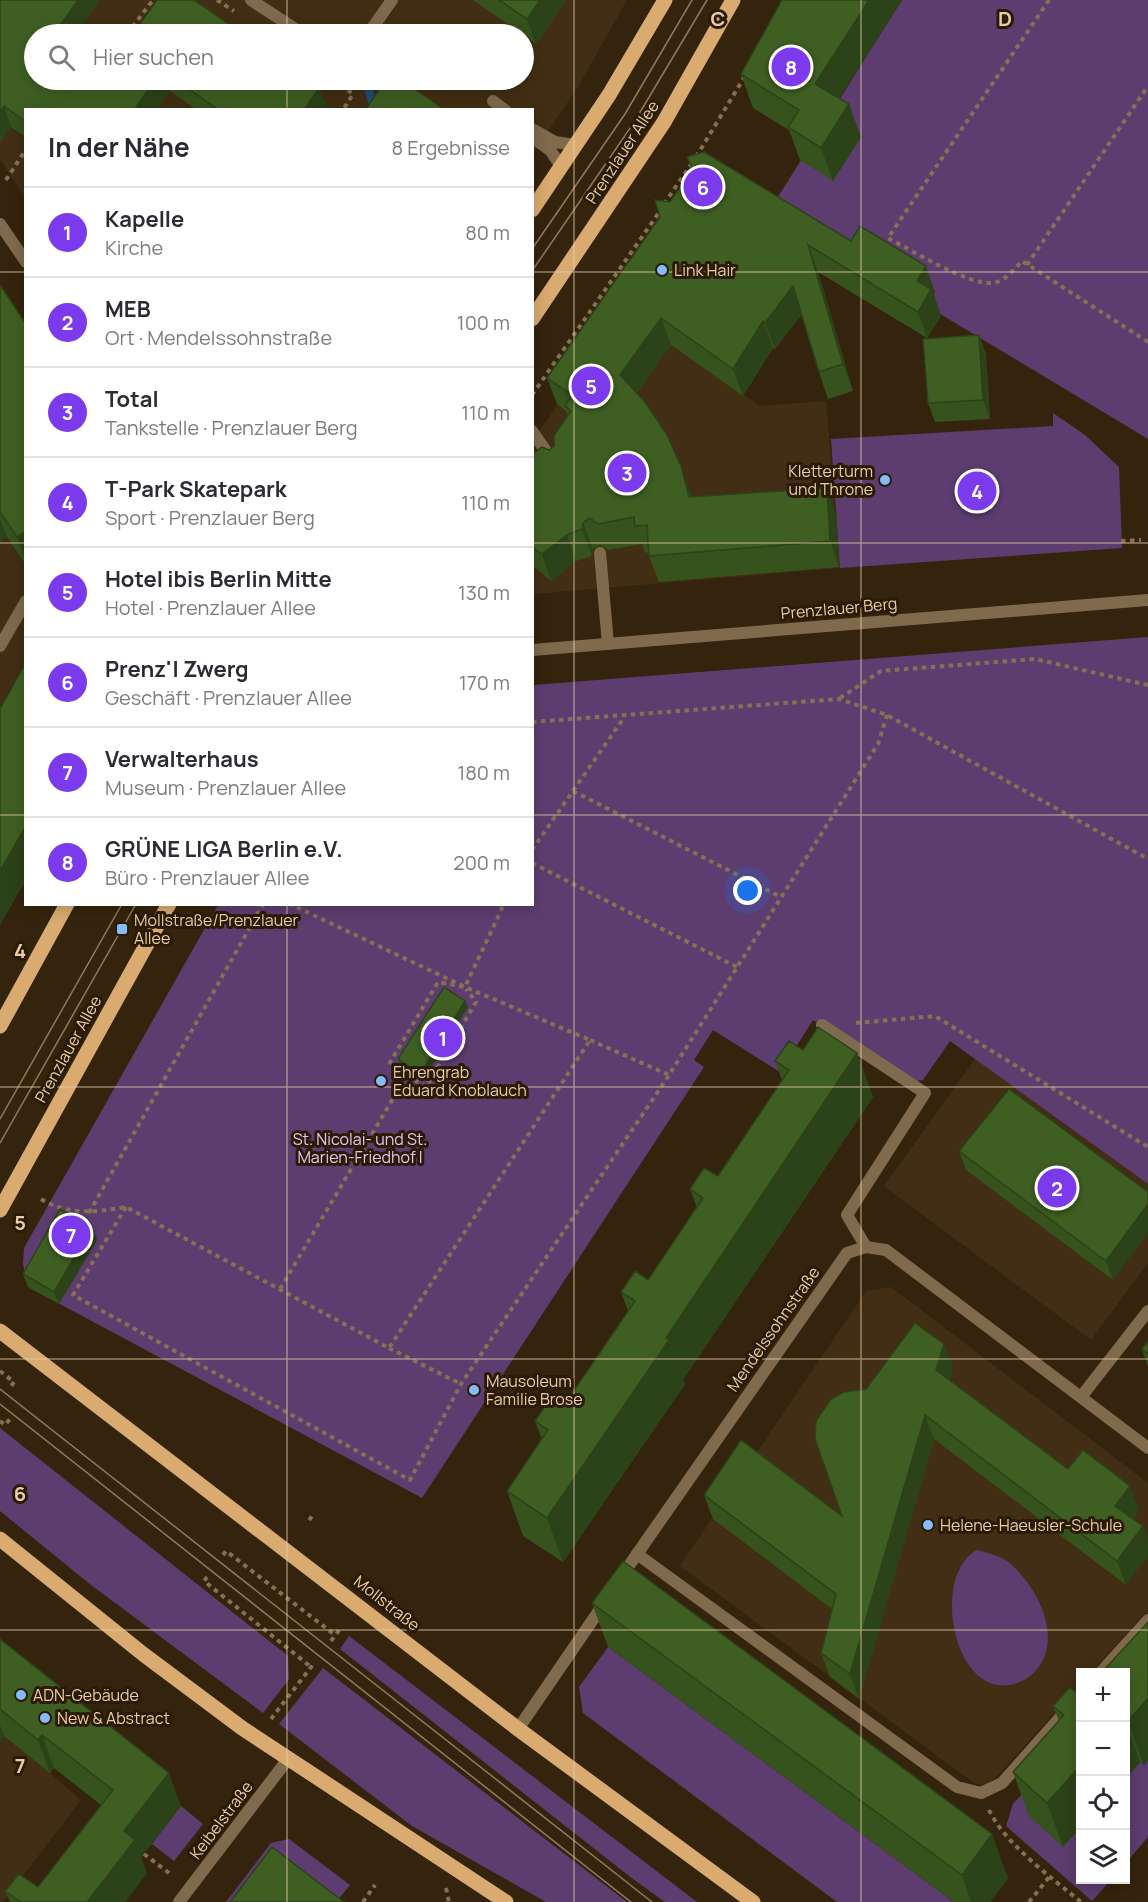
<!DOCTYPE html>
<html lang="de">
<meta charset="utf-8">
<style>
:root{--surface:#fff;--page:#f7f7f7;--text:#2b2b33;--muted:#7c7c81;--line:#e1e1e2;--accent:#7c3aed}
body{margin:0;font-family:Manrope,sans-serif;background:var(--page);color:var(--text)}
.controls{position:absolute;right:18px;bottom:18px;display:grid;overflow:hidden;border-radius:0px;box-shadow:0 3px 15px #0003}
.controls button{width:54px;height:54px;display:grid;place-items:center;padding:0;border:0;border-bottom:2px solid var(--line);background:var(--surface);color:var(--text);font:30px sans-serif}
.you{position:absolute;left:748px;top:891px;width:21px;height:21px;margin:-15px;border:4px solid #fff;border-radius:50%;background:#1a73e8;box-shadow:0 0 0 9px #1a73e833}
.badge{display:grid;place-items:center;width:39px;height:39px;border-radius:50%;background:var(--accent);color:#fff;font-size:20px;font-weight:700}
.pin{position:absolute;translate:-50% -50%;border:3px solid #fff;box-shadow:0 2px 6px #0006}
.list{margin:0;padding:0;list-style:none}
h2{display:flex;justify-content:space-between;align-items:center;height:78px;margin:0;padding:0 24px;font-size:26px}
h2 small{font-size:20px;font-weight:400;color:var(--muted)}
.list li{display:grid;grid-template-columns:39px 1fr auto;gap:18px;align-items:center;box-sizing:border-box;height:90px;padding:0 24px;border-top:2px solid var(--line)}
.list b{display:block;font-size:22px;white-space:nowrap}
.list p{margin:0;font-size:20px;white-space:nowrap;color:var(--muted)}
.list em{font-size:20px;font-style:normal;color:var(--muted)}
.icon{flex:none;width:33px;height:33px;fill:none;stroke:currentColor;stroke-width:2;stroke-linecap:round;stroke-linejoin:round}
.map{position:relative;flex:none;width:1148px;height:1902px;overflow:hidden}
.search{position:absolute;background:var(--surface);box-shadow:0 3px 15px #0003;left:24px;top:24px;width:510px;height:66px;display:flex;align-items:center;gap:15px;box-sizing:border-box;padding:0 21px;border-radius:33px;color:var(--muted);font-size:22px}
.panel{position:absolute;background:var(--surface);box-shadow:0 3px 15px #0003;left:24px;top:108px;width:510px;height:798px;border-radius:0px}
.map>svg:first-child{display:block}
.built{fill:#412e14;fill-rule:evenodd}
.green{fill:#5d3d70}
.lines{fill:none;stroke-linecap:round;stroke-linejoin:round}
.stream{stroke:#1e4c7c;stroke-width:8}
.path{stroke:#867054;stroke-width:4;stroke-dasharray:4.5 4.5;stroke-linecap:butt}
.lane{stroke:#806a4e;stroke-width:12}
.street{stroke:#806a4e;stroke-width:12}
.primary{stroke:#daab70;stroke-width:15}
.tram{stroke:#90795d;stroke-width:1.5}
.wall{fill:#36521d}
.shaded-wall{fill:#2c4218}
.building{fill:#3f5f22;stroke:#2c4218;stroke-width:1.5}
.grid{fill:none;stroke:#e9cdab;stroke-width:1.5;stroke-opacity:0.55}
.poi-dot{fill:#84bcfb;stroke:#2b1b04;stroke-width:2}
.labels{text-anchor:middle;stroke-width:6;stroke-linejoin:round;paint-order:stroke}
.street-label{font-size:16px;fill:#e9cdab;stroke:#2b1b04}
.poi-label{font-size:16px;fill:#e9cdab;stroke:#2b1b04;text-anchor:start}
.park-label{font-size:16px;fill:#e2c3f5;stroke:#2b1b04}
.grid-label{font-size:20px;text-anchor:middle;font-weight:bold;fill:#e9cdab;stroke:#2b1b04;stroke-width:6;stroke-linejoin:round;paint-order:stroke}
</style>
<div class="map">
<svg width="1148" height="1902" viewBox="0 0 1148 1902">
<rect width="100%" height="100%" fill="#35240d"/>
<!-- built -->
<path class="built" d="M0 0H627L578 87 533 153 532 110H26L25 197 0 159ZM34 34H524V80H34Z
M622 312 760 406 826 401 840 568 533 594V440Z
M0 318 26 338V880L0 925Z
M975 1059 1148 1184V1263L1091 1340 884 1186Z
M891 1287 1148 1483V1610L1091 1672H1080V1684L1001 1772 986 1785 974 1783 680 1566 866 1291Z
M0 1662 84 1728 50 1773 81 1800 3 1902H0Z"/>
<!-- green -->
<path class="green" d="M902 0H1148V439L769 211Z
M1053 413 1085 435 1119 467 1122 548 840 568 831 439 1053 426Z
M1148 637V1184L950 1041 923 1080 910 1082 813 1020 780 1072 713 1030 694 1060 704 1067 422 1498 28 1287 23 1264 24 1248 218 905 532 904 533 685Z
M0 1428 288 1656 289 1679 263 1713 91 1585 0 1511Z
M977 1550C988 1553 1002 1556 1011 1564 1036 1587 1059 1629 1042 1662 1035 1674 1027 1680 1014 1684 953 1700 930 1575 977 1550Z
M349 1636 697 1902H665L633 1879 340 1649Z
M608 1647 954 1902H837L583 1713 579 1687Z
M323 1668 627 1902H546L412 1826 279 1724Z
M1065 1746 1080 1828V1880H1111L1092 1901 1006 1826 1013 1804Z
M1148 1760V1837L1126 1863V1778L1140 1762 1144 1765Z
M181 1806 203 1824 174 1861 152 1844Z
M289 1839 350 1885 336 1902H226L271 1843Z"/>
<g class="lines">
<!-- stream -->
<path class="stream" d="M369 90 374 110"/>
<!-- path -->
<path class="path" d="M217 0 234 11
M1049 0 888 238C911 250 968 285 992 283 1005 282 1014 269 1022 261L1148 342
M127 34 153 0
M333 80 353 94 343 110
M696 157 745 76
M6 180 25 151
M664 204 692 163
M1027 265 1148 86
M532 395 660 211
M1121 541 1141 540
M840 698 881 671 1035 659 1148 685
M532 722 839 699 887 715 1148 859
M573 791 781 897
M532 850 625 716
M532 863 737 967
M856 1023 935 1016 1148 1147
M590 1040 669 1075
M407 1075 426 1087 476 1002 466 989
M41 1199C69 1216 97 1212 126 1207L389 1348 590 1040 465 987 290 904
M126 1207 73 1295 410 1480 461 1384 669 1075 878 744 887 715
M89 1213 263 904
M280 1289 407 1075 389 1064 438 982 465 987 504 904
M389 1348 461 1384
M0 1371 14 1382 10 1388
M0 1421 5 1425 10 1419
M309 1520 314 1514
M223 1555 226 1551 335 1635
M207 1577 204 1581 311 1667
M331 1641 340 1629
M271 1719 315 1662
M989 1810C1005 1844 1052 1878 1081 1902
M144 1854 169 1873
M446 1888 449 1902
M363 1902 375 1885
M1029 1902 1050 1876"/>
<!-- lane -->
<path class="lane" d="M251 0 303 34
M368 34 392 0
M493 101 505 110
M532 129 555 142 575 145
M536 140 550 150 561 166
M532 431 552 460
M600 553 608 644
M0 646 26 601
M822 1025 925 1093 847 1215 866 1247
M1081 1397 1148 1311
M637 1554 957 1787 981 1793 1002 1783 1080 1695
M1101 1672 1148 1620"/>
<!-- street -->
<path class="street" d="M0 224 26 262
M532 650 1148 600
M621 1577 847 1253 866 1247 886 1250 1148 1448
M518 1729 605 1602
M179 1902 288 1759"/>
<!-- primary -->
<path class="primary" d="M532 210 609 95 665 0
M532 319 664 122 733 0
M0 1026 67 904
M0 1210 169 904
M0 1331 518 1729 753 1902
M0 1539 143 1654 242 1728 506 1902"/>
<!-- tram -->
<path class="tram" d="M532 249 625 114 692 0
M532 271 633 124 707 0
M0 1119 122 904
M0 1143 136 904
M0 1389 652 1902
M0 1404 631 1902"/>
</g>
<!-- wall -->
<path class="wall" d="M0 0 34 80H308L319 88 327 108 326 110H197L170 91 26 110V137L11 127 0 143Z
M473 0H566L536 44Z
M782 0H902L839 98 861 137 833 181 800 160 789 130 753 108 741 74Z
M687 157 935 292 934 295 941 316 927 338 818 272 853 391 828 399 819 372 802 314 775 349 773 348 743 396 671 345 637 393 690 492 692 497 836 515 839 567 659 582 649 556V552L645 553 642 544 608 550 600 545 593 549 592 556 576 561 551 581 532 565V454L549 450 554 446 568 415 566 411 557 404 547 378 692 170Z
M0 285 26 324V565L7 537 0 542Z
M979 335 986 354 990 419 935 422 928 403Z
M468 1007 423 1080 401 1066 398 1059Z
M803 1050 857 1053 873 1097 683 1380 685 1384 563 1562 523 1536 507 1491 542 1440 535 1421 563 1407 628 1311 621 1292 648 1280 697 1208 690 1189 718 1176 782 1080 775 1061Z
M959 1151 1148 1192 1113 1280 966 1170Z
M92 1227 97 1240 59 1304 28 1287 23 1274Z
M1148 1341V1367L1142 1349Z
M944 1344 953 1368 950 1380 1068 1469 1139 1510 1133 1519 1126 1585 934 1439 859 1699 830 1677 821 1653 832 1609 713 1519 704 1495 842 1516 866 1389Z
M592 1603 1008 1878 990 1902H954L608 1647Z
M1148 1622 1144 1765 1140 1762 1125 1778V1672Z
M0 1639 181 1806 141 1857 147 1873 125 1902H10L5 1891 38 1887 101 1805 54 1768 50 1773 4 1736 0 1741Z
M1070 1687 1063 1847 1029 1816 1013 1772 1059 1721 1053 1706Z"/>
<!-- shaded-wall -->
<path class="shaded-wall" d="M78 0H100L76 34H57L56 31Z
M540 0H566L536 44 527 19Z
M869 0H902L827 117 815 84Z
M155 80H166L170 91 156 110H134Z
M319 88 327 108 326 110H304Z
M849 104 861 137 833 181 821 148Z
M4 106 11 127 0 143V111Z
M808 245 818 272 853 391 843 364Z
M926 266 935 292 934 295 941 316 927 338 918 312 917 281Z
M793 286 803 312 775 349 765 323Z
M661 318 671 345 630 402 620 375Z
M763 321 773 348 743 396 733 369Z
M979 335 986 354 990 419 983 400Z
M681 466 690 492 698 524 689 497Z
M827 488 836 515 839 567 830 541Z
M0 519 7 537 0 542Z
M583 523 593 549 592 556 582 529Z
M26 531V561L17 537Z
M567 535 576 561 551 581 542 554Z
M26 826V880L0 925V871Z
M465 1001 468 1007 423 1080 420 1074Z
M857 1053 873 1097 683 1380 685 1384 563 1562 547 1518 666 1338Z
M1148 1204V1233L1113 1280 1106 1261Z
M92 1227 97 1240 59 1304 54 1292Z
M944 1344 953 1368 945 1394 936 1370Z
M925 1415 934 1439 859 1699 850 1674Z
M1130 1486 1139 1510 1124 1530 1115 1506Z
M1143 1526 1148 1540V1556L1126 1585 1117 1561Z
M1148 1698V1760L1144 1765 1128 1721Z
M1125 1721 1140 1762 1125 1778Z
M0 1725 4 1736 0 1741Z
M42 1735 54 1768 50 1773 38 1740Z
M1080 1766V1828L1063 1847 1047 1803Z
M169 1773 181 1806 141 1857 147 1873 125 1902H87L124 1831Z
M992 1834 1008 1878 990 1902H971L962 1875Z"/>
<!-- building -->
<path class="building" d="M0 0H78L56 31 60 34H34V80H155L134 110H26V122L4 106 0 111Z
M157 0H194L243 34H133Z
M499 0H540L527 19Z
M782 0H869L815 84 849 104 821 148 788 127 799 110 741 74Z
M176 80H308L319 88 304 110H219Z
M386 80H402L445 110H365Z
M704 152 851 241 860 226 926 266 917 281 931 289 918 312 808 245 843 364 819 372 793 286 765 323 763 321 733 369 661 318 620 375 645 402 666 433 681 466 689 497 827 488 830 541 649 556 647 525 635 526 634 517 598 524 590 518 583 523 582 529 567 535 542 554 532 547V454L542 447 549 450 554 446V436L571 411 565 406 572 395 547 378 660 217 655 200 670 202 693 169 687 157Z
M0 285 26 324V531L17 537 0 512Z
M979 335 983 400 928 403 923 339Z
M26 662V826L0 871V709Z
M444 987 465 1001 420 1074 398 1059Z
M818 1027 857 1053 666 1338 669 1340 547 1518 507 1491 548 1430 535 1421 551 1398 563 1407 635 1301 621 1292 635 1271 648 1280 703 1198 690 1189 704 1168 718 1176 789 1070 775 1061 789 1041 803 1050Z
M1009 1089 1148 1192V1204L1106 1261 959 1151Z
M60 1209 92 1227 54 1292 23 1274Z
M915 1323 944 1344 936 1370 1068 1469 1083 1450 1130 1486 1115 1506 1143 1526 1117 1561 925 1415 850 1674 821 1653 836 1594 704 1495 741 1440 842 1516 815 1439 816 1421 831 1399 844 1392 866 1389Z
M1148 1341V1354L1142 1349Z
M623 1561 992 1834 962 1875 592 1603Z
M1148 1622V1698L1128 1721 1125 1719V1672H1102Z
M0 1639 169 1773 124 1831 135 1840 87 1902H21L5 1891 19 1874 38 1887 113 1790 42 1735 38 1740 0 1709Z
M1070 1687 1080 1697V1766L1047 1803 1013 1772 1064 1715 1053 1706Z
M272 1847 344 1902H230Z"/>
<!-- grid -->
<path class="grid" d="M287 0V34M574 0V1902M861 0V1902M287 80V110M0 272H26M532 272H1148M0 543H26M532 543H1148M0 815H26M532 815H1148M287 904V1902M0 1087H1148M0 1359H1148M0 1630H1148"/>
<!-- markers -->
<g class="poi-dot">
<circle cx="662" cy="270" r="6"/>
<circle cx="885" cy="480" r="6"/>
<rect x="116" y="923" width="12" height="12" rx="3"/>
<circle cx="381" cy="1081" r="6"/>
<circle cx="474" cy="1390" r="6"/>
<circle cx="928" cy="1525" r="6"/>
<circle cx="21" cy="1695" r="6"/>
<circle cx="45" cy="1718" r="6"/>
</g>
<g class="labels">
<!-- street labels -->
<g class="street-label">
<text transform="translate(622 152) rotate(-57)" y="6">Prenzlauer Allee</text>
<text transform="translate(839 608) rotate(-5)" y="6">Prenzlauer Berg</text>
<text transform="translate(68 1049) rotate(-61)" y="6">Prenzlauer Allee</text>
<text transform="translate(773 1329) rotate(-55)" y="6">Mendelssohnstraße</text>
<text transform="translate(387 1603) rotate(38)" y="6">Mollstraße</text>
<text transform="translate(221 1820) rotate(-53)" y="6">Keibelstraße</text>
</g>
<!-- poi labels -->
<g class="poi-label">
<text x="674" y="276">Link Hair</text>
<text x="873" y="477" text-anchor="end">Kletterturm<tspan x="873" dy="18">und Throne</tspan></text>
<text x="134" y="926">Mollstraße/Prenzlauer<tspan x="134" dy="18">Allee</tspan></text>
<text x="393" y="1078">Ehrengrab<tspan x="393" dy="18">Eduard Knoblauch</tspan></text>
<text x="486" y="1387">Mausoleum<tspan x="486" dy="18">Familie Brose</tspan></text>
<text x="940" y="1531">Helene-Haeusler-Schule</text>
<text x="33" y="1701">ADN-Gebäude</text>
<text x="57" y="1724">New &amp; Abstract</text>
</g>
<!-- park labels -->
<g class="park-label">
<text x="360" y="1145">St. Nicolai- und St.<tspan x="360" dy="18">Marien-Friedhof I</tspan></text>
</g>
</g>
<g class="grid-label">
<text x="718" y="26">C</text>
<text x="1005" y="26">D</text>
<text x="20" y="958">4</text>
<text x="20" y="1230">5</text>
<text x="20" y="1501">6</text>
<text x="20" y="1773">7</text>
</g>
</svg>
<div class="controls">
<button>+</button>
<button>−</button>
<button><svg class="icon" aria-label="locate" viewBox="0 0 24 24"><circle cx="12" cy="12" r="6"/><path d="M12 2v4M12 18v4M2 12h4M18 12h4"/></svg></button>
<button><svg class="icon" aria-label="layers" viewBox="0 0 24 24"><path d="M12 4l9 5-9 5-9-5zM3 14l9 5 9-5"/></svg></button>
</div>
<div class="you"></div>
<div class="pin badge" style="left:443px;top:1038px">1</div>
<div class="pin badge" style="left:1057px;top:1188px">2</div>
<div class="pin badge" style="left:627px;top:473px">3</div>
<div class="pin badge" style="left:977px;top:491px">4</div>
<div class="pin badge" style="left:591px;top:386px">5</div>
<div class="pin badge" style="left:703px;top:187px">6</div>
<div class="pin badge" style="left:71px;top:1235px">7</div>
<div class="pin badge" style="left:791px;top:67px">8</div>
<div class="search"><svg class="icon" aria-label="search" viewBox="0 0 24 24"><circle cx="10" cy="10" r="6"/><path d="M15 15l6 6"/></svg>Hier suchen</div>
<section class="panel">
<h2>In der Nähe<small>8 Ergebnisse</small></h2>
<ul class="list">
<li><span class="badge">1</span><div><b>Kapelle</b><p>Kirche</p></div><em>80 m</em></li>
<li><span class="badge">2</span><div><b>MEB</b><p>Ort · Mendelssohnstraße</p></div><em>100 m</em></li>
<li><span class="badge">3</span><div><b>Total</b><p>Tankstelle · Prenzlauer Berg</p></div><em>110 m</em></li>
<li><span class="badge">4</span><div><b>T-Park Skatepark</b><p>Sport · Prenzlauer Berg</p></div><em>110 m</em></li>
<li><span class="badge">5</span><div><b>Hotel ibis Berlin Mitte</b><p>Hotel · Prenzlauer Allee</p></div><em>130 m</em></li>
<li><span class="badge">6</span><div><b>Prenz'l Zwerg</b><p>Geschäft · Prenzlauer Allee</p></div><em>170 m</em></li>
<li><span class="badge">7</span><div><b>Verwalterhaus</b><p>Museum · Prenzlauer Allee</p></div><em>180 m</em></li>
<li><span class="badge">8</span><div><b>GRÜNE LIGA Berlin e.V.</b><p>Büro · Prenzlauer Allee</p></div><em>200 m</em></li>
</ul>
</section>
</div>
